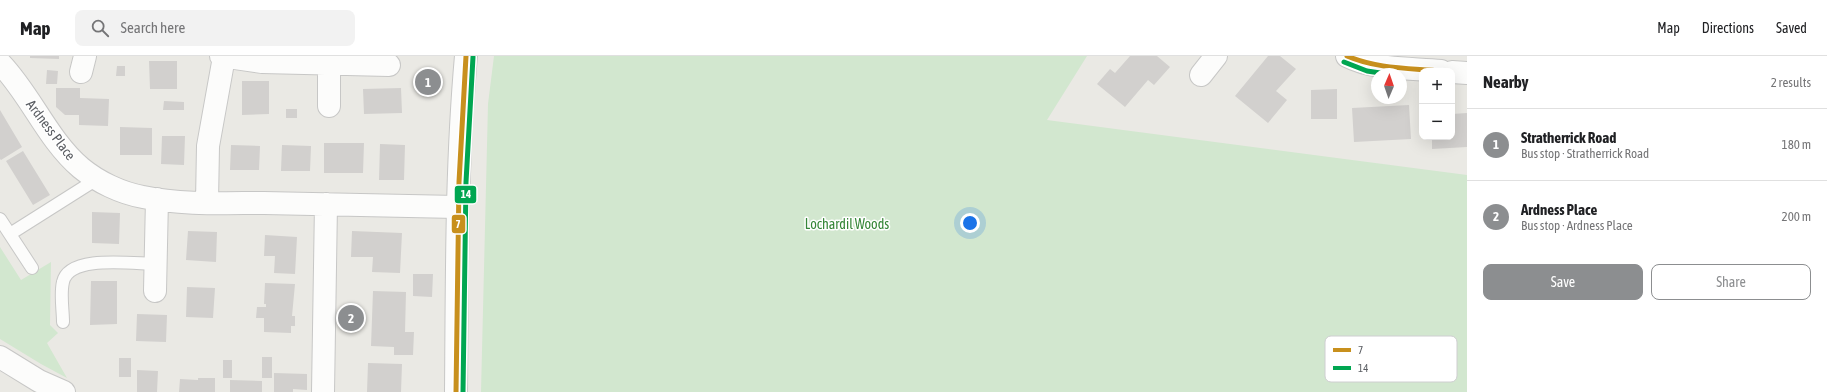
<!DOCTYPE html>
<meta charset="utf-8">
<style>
:root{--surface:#fff;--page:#f2f2f2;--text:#202124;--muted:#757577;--line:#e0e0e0;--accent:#8c8e90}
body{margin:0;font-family:"Asap Condensed",sans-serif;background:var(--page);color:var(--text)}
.controls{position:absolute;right:12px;top:12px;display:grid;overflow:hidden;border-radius:8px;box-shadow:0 4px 16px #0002}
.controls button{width:36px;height:36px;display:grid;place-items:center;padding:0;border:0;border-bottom:1px solid var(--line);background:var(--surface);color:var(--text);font:20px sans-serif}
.compass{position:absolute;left:1371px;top:12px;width:36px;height:36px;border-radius:50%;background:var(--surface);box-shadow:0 4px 16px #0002;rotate:2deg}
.you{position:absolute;left:970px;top:167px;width:14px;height:14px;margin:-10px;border:3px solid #fff;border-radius:50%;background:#1a73e8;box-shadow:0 0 0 6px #1a73e833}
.badge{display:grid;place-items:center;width:26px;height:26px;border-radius:50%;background:var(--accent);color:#fff;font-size:13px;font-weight:700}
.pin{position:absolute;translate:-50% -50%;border:2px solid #fff;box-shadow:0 1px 4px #0006}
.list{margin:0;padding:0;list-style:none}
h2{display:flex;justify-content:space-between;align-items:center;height:52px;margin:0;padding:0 16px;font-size:17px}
h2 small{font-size:13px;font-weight:400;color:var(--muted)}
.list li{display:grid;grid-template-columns:26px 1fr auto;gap:12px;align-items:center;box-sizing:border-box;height:72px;padding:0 16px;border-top:1px solid var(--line)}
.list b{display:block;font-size:15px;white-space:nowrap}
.list p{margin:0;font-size:13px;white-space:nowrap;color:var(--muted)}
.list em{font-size:13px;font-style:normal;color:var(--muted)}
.actions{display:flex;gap:8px;padding:12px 16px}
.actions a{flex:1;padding:9px 0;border:1px solid var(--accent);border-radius:8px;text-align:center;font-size:14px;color:var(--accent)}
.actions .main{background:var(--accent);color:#fff}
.icon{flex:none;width:22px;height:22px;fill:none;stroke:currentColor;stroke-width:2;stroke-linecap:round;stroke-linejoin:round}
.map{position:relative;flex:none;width:1467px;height:336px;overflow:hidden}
header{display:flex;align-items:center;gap:24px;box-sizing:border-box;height:56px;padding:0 20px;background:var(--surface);border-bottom:1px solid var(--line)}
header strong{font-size:19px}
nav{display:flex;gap:22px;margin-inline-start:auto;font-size:14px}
.search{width:280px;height:36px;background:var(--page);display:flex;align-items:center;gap:10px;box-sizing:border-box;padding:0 14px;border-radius:8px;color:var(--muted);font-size:15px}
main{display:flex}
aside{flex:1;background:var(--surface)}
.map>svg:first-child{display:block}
.green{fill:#d2e7cf}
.building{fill:#d2d0ce}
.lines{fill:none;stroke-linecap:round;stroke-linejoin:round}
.service-casing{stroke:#c7c7c6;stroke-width:14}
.minor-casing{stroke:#c7c7c6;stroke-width:24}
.tertiary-casing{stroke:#c7c7c6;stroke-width:24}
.service{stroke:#fcfcfb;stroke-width:12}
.minor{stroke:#fcfcfb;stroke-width:22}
.tertiary{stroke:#fcfcfb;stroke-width:22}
.bus-1-casing{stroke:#fff;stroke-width:8}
.bus-2-casing{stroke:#fff;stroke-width:8}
.bus-1{stroke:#c8901d;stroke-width:5}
.bus-2{stroke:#00a651;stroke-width:5}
.labels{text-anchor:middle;stroke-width:3;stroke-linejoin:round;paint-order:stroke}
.street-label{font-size:14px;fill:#5a5d62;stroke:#fff}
.park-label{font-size:14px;fill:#358637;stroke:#fff}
.key{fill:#fff;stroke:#ceced0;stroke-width:1}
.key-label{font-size:11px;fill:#5a5d62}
.line-badge{stroke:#fff;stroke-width:1.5}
.badge-label{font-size:11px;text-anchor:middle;font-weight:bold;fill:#fff}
</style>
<header>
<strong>Map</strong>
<div class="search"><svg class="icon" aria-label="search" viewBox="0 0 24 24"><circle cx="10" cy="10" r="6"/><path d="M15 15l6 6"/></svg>Search here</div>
<nav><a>Map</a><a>Directions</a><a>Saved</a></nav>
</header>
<main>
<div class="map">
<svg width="1467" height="336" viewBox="0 0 1467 336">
<rect width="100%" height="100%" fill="#eae9e4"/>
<!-- green -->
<path class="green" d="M494 0H1087L1047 64 1467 119V336H481L488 48Z
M0 191 21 224 51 206 50 269 58 277 47 287 67 322 41 308 0 283Z"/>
<!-- building -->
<path class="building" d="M30 0H59V3L30 2Z
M1130 0H1157L1170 11 1154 29 1148 24 1125 51 1097 28 1110 13 1115 17Z
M1268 0H1280L1296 13 1276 35 1287 44 1268 67 1235 40Z
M149 5H177V33H150Z
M117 10H125V20H116Z
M47 14 58 15 57 28H46Z
M242 25H269V58L242 59Z
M56 32H80V42L109 43 108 70 79 69V59H65L56 51Z
M401 32 402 57 364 58 363 33Z
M1337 33V63H1311V34Z
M164 45 184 46V54H163Z
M1409 49 1411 83 1354 86 1352 52Z
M286 53H297V62H286Z
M0 54 22 91 1 104 0 103Z
M1467 57V91L1432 93V81H1452V58Z
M120 71 152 72V99H120Z
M162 80H185L184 109 161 108Z
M324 87H364L363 117H324Z
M380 88 405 89 404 124H379Z
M231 89 260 90 259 114H230Z
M282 89 311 90 310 115H281Z
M23 95 50 139 33 149 6 105Z
M92 156 120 157 119 188 92 187Z
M188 175 217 176 216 206 186 204Z
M352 175 402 177 400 217 372 216 373 201H351Z
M265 179 297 181 295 218 274 217 275 200H264Z
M413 218H433L432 241 413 240Z
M91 225H117V268L90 269Z
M265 227 295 228 292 260H295V270H291V277L264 276V262H256L257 251H266V248H264Z
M187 231 215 232 213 262 186 261Z
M373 235 406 236 405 276H414L413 299H394V291L371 290Z
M137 258 167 259 166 286 136 285Z
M262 301H272V322H262Z
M119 302H131V321H119Z
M223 304H232V322H223Z
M368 307 402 308 401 336H367Z
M137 314 158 315 157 336H137Z
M274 317 307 318V334L293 333V336H274Z
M198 322H215V336H179L180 323 198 324Z
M230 324 262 325V336H230Z"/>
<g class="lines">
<defs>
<path id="service" d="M0 163 32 212
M10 178 97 123
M63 266C63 254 60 238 63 226 69 198 134 208 156 208"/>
<path id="minor" d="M221 0 262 6 389 9
M1347 0C1374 14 1411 12 1441 15
M0 7C31 39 47 83 81 112 98 126 121 137 143 141 182 149 224 147 264 147 328 148 393 150 457 151
M81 16 85 0
M1452 16 1467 17
M1201 19 1216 0
M329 50V8
M207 146 208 90 224 1
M155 235 157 143
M0 301 39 325 64 336
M323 336 326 148"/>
<path id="tertiary" d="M456 336C457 224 456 112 466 0"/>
</defs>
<!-- service casing -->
<use href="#service" class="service-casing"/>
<!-- minor casing -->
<use href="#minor" class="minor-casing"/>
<!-- tertiary casing -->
<use href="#tertiary" class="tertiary-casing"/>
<!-- service -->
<use href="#service" class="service"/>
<!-- minor -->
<use href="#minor" class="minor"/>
<!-- tertiary -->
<use href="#tertiary" class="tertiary"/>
<defs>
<path id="bus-1" d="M1347 0C1377 13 1409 12 1441 15
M456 336 459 126 466 0"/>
<path id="bus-2" d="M1344 6 1367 15 1387 18
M463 336 466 126 473 1"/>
</defs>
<!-- bus-1 casing -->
<use href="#bus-1" class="bus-1-casing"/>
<!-- bus-2 casing -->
<use href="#bus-2" class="bus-2-casing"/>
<!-- bus-1 -->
<use href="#bus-1" class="bus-1"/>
<!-- bus-2 -->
<use href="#bus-2" class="bus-2"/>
</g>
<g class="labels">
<!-- street labels -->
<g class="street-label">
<text transform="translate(51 74) rotate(53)" y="5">Ardness Place</text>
</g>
<!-- park labels -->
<g class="park-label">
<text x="847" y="173">Lochardil Woods</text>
</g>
</g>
<!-- legend -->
<rect x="1325" y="280" width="132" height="46" rx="6" class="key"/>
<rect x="1333" y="292" width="18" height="4" fill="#c8901d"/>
<rect x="1333" y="310" width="18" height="4" fill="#00a651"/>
<g class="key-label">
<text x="1358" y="298">7</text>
<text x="1358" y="316">14</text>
</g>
<g class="line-badge">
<rect x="454" y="129" width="23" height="19" rx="4" fill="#00a651"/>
<rect x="451" y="158" width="15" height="20" rx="4" fill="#c8901d"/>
</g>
<g class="badge-label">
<text x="466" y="142">14</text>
<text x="458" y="172">7</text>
</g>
</svg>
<div class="controls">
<button>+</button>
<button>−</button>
</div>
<svg class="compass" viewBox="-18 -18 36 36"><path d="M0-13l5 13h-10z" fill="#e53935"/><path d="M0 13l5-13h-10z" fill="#757577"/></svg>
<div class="you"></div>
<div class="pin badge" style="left:428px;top:26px">1</div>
<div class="pin badge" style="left:351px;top:262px">2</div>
</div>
<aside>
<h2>Nearby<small>2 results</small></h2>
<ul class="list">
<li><span class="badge">1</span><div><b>Stratherrick Road</b><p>Bus stop · Stratherrick Road</p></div><em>180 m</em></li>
<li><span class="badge">2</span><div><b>Ardness Place</b><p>Bus stop · Ardness Place</p></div><em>200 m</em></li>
</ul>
<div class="actions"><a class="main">Save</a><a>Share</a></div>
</aside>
</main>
